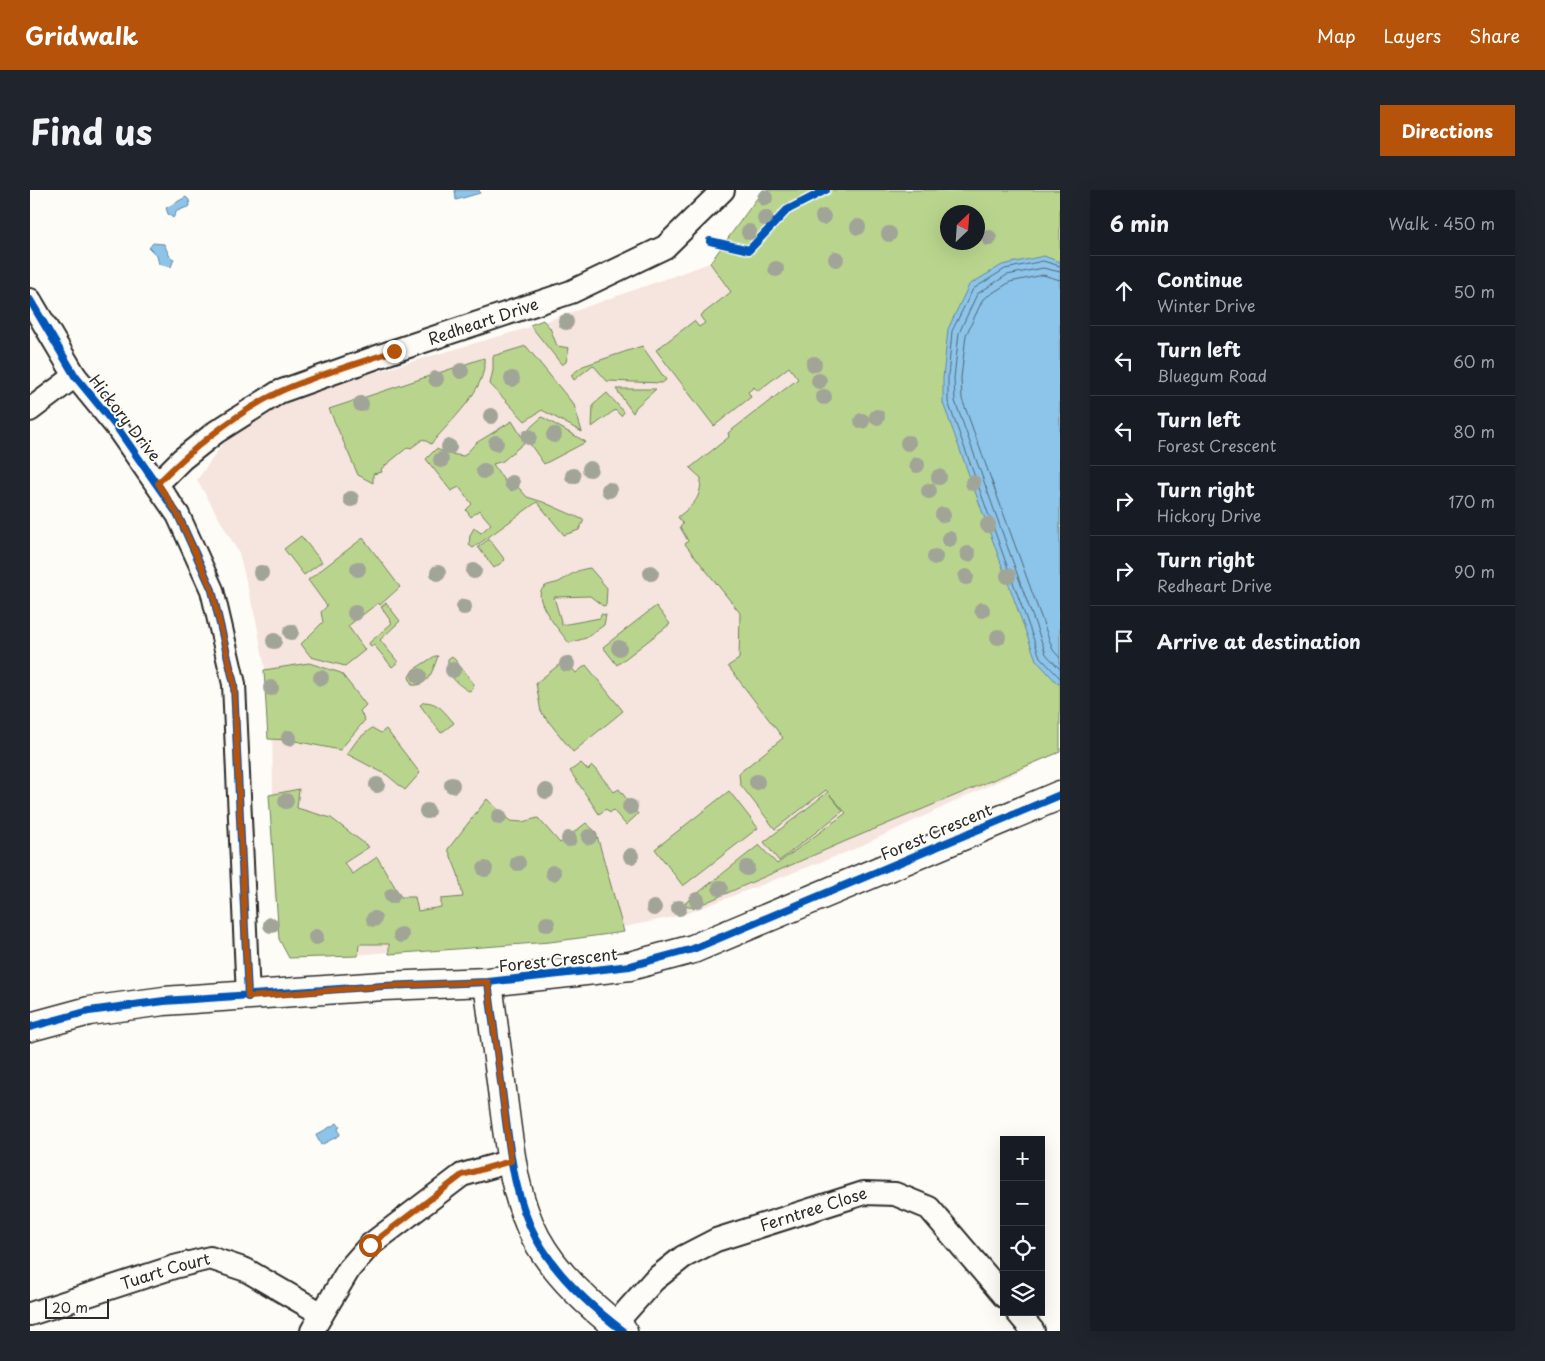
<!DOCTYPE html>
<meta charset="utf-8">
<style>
:root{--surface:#171b24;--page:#20242c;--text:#f1f3f6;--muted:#9ea1a6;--line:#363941;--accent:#b45309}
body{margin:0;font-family:"Playpen Sans",sans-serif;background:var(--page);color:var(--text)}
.controls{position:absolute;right:15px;bottom:15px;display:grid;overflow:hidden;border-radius:0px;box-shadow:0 5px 20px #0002}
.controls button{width:45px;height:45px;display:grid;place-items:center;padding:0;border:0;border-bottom:1px solid var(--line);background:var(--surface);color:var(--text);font:25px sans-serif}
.compass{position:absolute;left:910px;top:15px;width:45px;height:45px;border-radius:50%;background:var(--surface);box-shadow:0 5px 20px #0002;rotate:25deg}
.scale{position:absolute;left:15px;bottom:12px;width:64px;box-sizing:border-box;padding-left:5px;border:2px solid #2b2b2b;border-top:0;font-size:14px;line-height:18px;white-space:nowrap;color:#2b2b2b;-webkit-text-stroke:4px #fdfcf7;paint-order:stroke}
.stop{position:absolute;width:15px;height:15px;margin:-11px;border:4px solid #b45309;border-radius:50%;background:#fff}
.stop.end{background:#b45309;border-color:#fff;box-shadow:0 1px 5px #0008}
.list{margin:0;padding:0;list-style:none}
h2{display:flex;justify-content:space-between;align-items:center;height:65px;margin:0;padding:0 20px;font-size:21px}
h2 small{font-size:16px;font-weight:400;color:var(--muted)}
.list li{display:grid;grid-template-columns:32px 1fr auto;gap:15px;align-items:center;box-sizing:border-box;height:70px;padding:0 20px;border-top:1px solid var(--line)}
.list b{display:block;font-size:19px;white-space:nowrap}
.list p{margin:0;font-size:16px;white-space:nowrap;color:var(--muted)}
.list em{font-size:16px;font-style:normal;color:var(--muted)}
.icon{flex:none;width:28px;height:28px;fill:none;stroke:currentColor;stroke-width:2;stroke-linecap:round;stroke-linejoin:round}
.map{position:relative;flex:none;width:1030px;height:1141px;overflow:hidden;border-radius:0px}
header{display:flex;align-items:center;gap:30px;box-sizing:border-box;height:70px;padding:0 25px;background:var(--accent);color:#fff}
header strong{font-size:24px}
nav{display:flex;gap:28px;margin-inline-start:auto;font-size:18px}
.intro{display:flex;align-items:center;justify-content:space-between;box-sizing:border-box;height:120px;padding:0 30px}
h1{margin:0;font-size:35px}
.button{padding:12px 22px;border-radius:0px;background:var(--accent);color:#fff;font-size:18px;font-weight:700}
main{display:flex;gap:30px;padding:0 30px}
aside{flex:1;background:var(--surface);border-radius:0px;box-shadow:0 5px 20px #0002}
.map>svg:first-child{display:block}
.built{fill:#f6e4de}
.green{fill:#b9d58d;stroke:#72805c;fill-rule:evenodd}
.water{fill:#8cc4ea;stroke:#65879e}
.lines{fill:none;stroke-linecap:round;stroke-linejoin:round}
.shore{stroke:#526877;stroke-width:1}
.minor-casing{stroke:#2b2b2b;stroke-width:26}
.tertiary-casing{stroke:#2b2b2b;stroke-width:31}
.minor{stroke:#fdfcf7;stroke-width:22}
.tertiary{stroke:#fdfcf7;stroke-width:28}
.cycleway-casing{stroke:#fdfcf7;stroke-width:11}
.cycleway{stroke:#0057b8;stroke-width:8}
.tree{fill:#a1a597}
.route{stroke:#b45309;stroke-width:6}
.labels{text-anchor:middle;stroke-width:4;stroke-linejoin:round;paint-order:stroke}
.street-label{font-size:16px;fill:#2b2b2b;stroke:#fdfcf7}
</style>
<header>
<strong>Gridwalk</strong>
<nav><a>Map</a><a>Layers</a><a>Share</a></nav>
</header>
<div class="intro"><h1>Find us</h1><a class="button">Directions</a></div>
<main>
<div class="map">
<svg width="1030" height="1141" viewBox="0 0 1030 1141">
<rect width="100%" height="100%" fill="#fdfcf7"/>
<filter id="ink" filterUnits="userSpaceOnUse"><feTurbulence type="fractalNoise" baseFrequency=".02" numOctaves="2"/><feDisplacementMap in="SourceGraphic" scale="10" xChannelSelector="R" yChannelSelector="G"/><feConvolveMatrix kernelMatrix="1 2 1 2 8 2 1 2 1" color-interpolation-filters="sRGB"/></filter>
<g filter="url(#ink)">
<!-- built -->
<path class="built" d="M680 73 787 213 1030 555V562L822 660 653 725 569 742 380 760 294 768 257 762 244 706 242 516 226 430 209 363 167 290 197 248 261 207 494 139Z"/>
<!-- green -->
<path class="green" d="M733 0H1030V562L816 651 663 718 654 714 729 655 747 674 816 623 800 605 813 621 749 671 734 652 798 602 796 600 745 639 710 594 709 583 753 548 698 476 709 469 710 423 655 354 658 351 650 337 653 334 648 327C664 314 671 309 671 288L660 278 699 247 698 243 768 189 759 177 728 201 724 197 718 202 721 207 684 236 626 160 664 131 669 137 675 133 670 126 701 102 680 73ZM918 22H948V52H918Z
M513 130 520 138 527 156 539 158 536 172 532 175 500 135Z
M496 156 544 215 552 242 512 220 495 231 460 194 463 180V166Z
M612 156 636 190 632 193 577 191 563 175 544 190 541 185 553 176Z
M454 168C458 199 420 231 401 254L393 249 381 258 378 257 351 279 352 282 343 284V293L328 285 299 219Z
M586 199H626L606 217 603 223Z
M577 203 594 222 591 226 585 220 562 237 563 215Z
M512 227 556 252 514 274 493 244Z
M482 231 495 252 473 271 463 274 481 301 488 297 497 307 513 312 554 330 549 340 534 345 507 312 443 358 439 355 440 345 444 338 451 343 461 334 449 320 441 327 436 320 442 314 429 297 421 301 396 269 406 259 420 264 434 266 446 253Z
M271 346 292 372 274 385 254 359Z
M333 348 370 397 350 415 348 413 318 436 335 460 315 476 281 467 271 454 293 432 291 422 297 416 278 390Z
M459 349 475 370 464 378 448 357Z
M560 378 577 398 576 415 573 416 560 406 524 407 532 435 570 428 571 424 576 425 574 435 556 448 539 453C532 443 499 408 514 397 518 394 524 394 529 392 541 385 545 380 560 378Z
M356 413 370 431 350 450 368 472 362 477 344 455 341 457 339 453 362 433 351 417Z
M626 416 640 434 587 475 573 457Z
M405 466H408C403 479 399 497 382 495L379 487 383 480Z
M422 466 444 494 443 499 439 501C425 493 417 485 418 469Z
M535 470 546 483 556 475 593 521 543 562 511 522 506 493Z
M279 473 311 483 336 515 330 521 335 530 310 560 260 550 238 549 234 480Z
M394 512C409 512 415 523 424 533L411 543 390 515Z
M342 538 351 543 356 539 390 583 375 600 357 585 317 564 328 549Z
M551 573 558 580 562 576 565 579 584 602 589 599 608 624 596 635 583 620 580 623 576 619 569 624 540 581Z
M269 599 267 618 301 628 339 657 314 673 323 684 347 667 371 707H385L388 721 411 717V709L433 707 428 684 418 659 457 609 480 631 492 632 508 628 530 653 556 633 566 642 594 742 520 752 359 764V754H329L328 766 259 768 249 749 239 605Z
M699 601 728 638 653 696 625 659Z"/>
<!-- water -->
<path class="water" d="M425 0H449L450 3 426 10Z
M156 7 159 10 160 16 147 21 143 28 138 24 136 18Z
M123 53 134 54 140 67 144 69 141 77 129 74 127 66 119 58Z
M1014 66 1030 72V493L1028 494 1006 470 913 213V188L918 139 939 95 972 75Z
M307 933 310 937 308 938 310 945 291 955 286 945Z"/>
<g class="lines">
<!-- shore -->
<path class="shore" d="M1030 76 1013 71 975 79 943 99 922 141 918 188V212L1010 467 1030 488
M1030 82 1013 78 977 85 947 104 929 143 924 188 925 211 1016 464 1030 479
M1030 90 1013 85 980 92 953 109 936 145 931 188 932 209 1023 460 1030 468"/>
<defs>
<g id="minor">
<path d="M0 110 45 186 86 236 148 325 182 400 204 494 218 807"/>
<path d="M0 220 45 186"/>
<path id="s1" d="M128 293 152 269 186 242 249 202 364 161 541 102 635 57 693 0"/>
<path d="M987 1122 1003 1141"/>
<path id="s2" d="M0 1124 144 1077 180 1068 216 1080 292 1124"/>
<path id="s3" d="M585 1134 624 1090 653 1067 686 1050 834 1003 865 1004 899 1018 974 1106"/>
<path d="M282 1141 319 1079 340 1055 432 985 481 971"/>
</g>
<path id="tertiary" d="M458 792C463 833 469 874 474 916 480 961 484 1007 506 1048 526 1085 560 1116 593 1141
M0 837 59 821 134 811 353 796 458 792 600 776 663 759 1030 605"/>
</defs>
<!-- minor casing -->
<use href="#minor" class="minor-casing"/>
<!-- tertiary casing -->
<use href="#tertiary" class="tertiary-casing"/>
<!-- minor -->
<use href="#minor" class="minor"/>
<!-- tertiary -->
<use href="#tertiary" class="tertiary"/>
<defs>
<path id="cycleway" d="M680 51 719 60 757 20 796 0
M0 110 45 186 86 236 148 325 182 400 204 494 218 807
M458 792C463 833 469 874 474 916 480 961 484 1007 506 1048 526 1085 560 1116 593 1141
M0 837 59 821 134 811 353 796 458 792 600 776 663 759 1030 605"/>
</defs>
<!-- cycleway casing -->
<use href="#cycleway" class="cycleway-casing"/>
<!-- cycleway -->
<use href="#cycleway" class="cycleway"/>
</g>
<!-- trees -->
<g class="tree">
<circle cx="735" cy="8" r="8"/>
<circle cx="793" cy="27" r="8"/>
<circle cx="735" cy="28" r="8"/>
<circle cx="828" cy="37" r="8"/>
<circle cx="719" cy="42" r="8"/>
<circle cx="859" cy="44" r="8"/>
<circle cx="959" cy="48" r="8"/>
<circle cx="806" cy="69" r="8"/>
<circle cx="746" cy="79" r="8"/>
<circle cx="536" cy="132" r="8"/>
<circle cx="784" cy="174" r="8"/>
<circle cx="431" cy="181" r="8"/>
<circle cx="406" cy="189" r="8"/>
<circle cx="482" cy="189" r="8"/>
<circle cx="789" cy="191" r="8"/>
<circle cx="794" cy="207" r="8"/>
<circle cx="331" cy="214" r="8"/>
<circle cx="461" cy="226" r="8"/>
<circle cx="847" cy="227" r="8"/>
<circle cx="832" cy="231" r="8"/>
<circle cx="524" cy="245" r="8"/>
<circle cx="499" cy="247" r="8"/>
<circle cx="466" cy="253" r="8"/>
<circle cx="878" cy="253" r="8"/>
<circle cx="419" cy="257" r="8"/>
<circle cx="411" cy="270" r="8"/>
<circle cx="887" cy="275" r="8"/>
<circle cx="560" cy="279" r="8"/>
<circle cx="454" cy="281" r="8"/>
<circle cx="543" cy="286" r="8"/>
<circle cx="909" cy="287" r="8"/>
<circle cx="482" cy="293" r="8"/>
<circle cx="943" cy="293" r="8"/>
<circle cx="579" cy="300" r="8"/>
<circle cx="899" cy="301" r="8"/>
<circle cx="321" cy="309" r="8"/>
<circle cx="913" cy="325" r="8"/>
<circle cx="958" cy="335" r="8"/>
<circle cx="919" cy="349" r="8"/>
<circle cx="938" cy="364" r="8"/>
<circle cx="905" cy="367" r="8"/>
<circle cx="328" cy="379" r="8"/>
<circle cx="444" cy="381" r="8"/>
<circle cx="231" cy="383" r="8"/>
<circle cx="408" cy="383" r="8"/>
<circle cx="621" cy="383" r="8"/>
<circle cx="978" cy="386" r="8"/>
<circle cx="936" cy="387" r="8"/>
<circle cx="434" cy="417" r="8"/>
<circle cx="952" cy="420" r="8"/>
<circle cx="325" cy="423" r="8"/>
<circle cx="261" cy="442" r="8"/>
<circle cx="968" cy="447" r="8"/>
<circle cx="244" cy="451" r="8"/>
<circle cx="589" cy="458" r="8"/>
<circle cx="537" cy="474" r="8"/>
<circle cx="423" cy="480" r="8"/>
<circle cx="389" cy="486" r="8"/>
<circle cx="291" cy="488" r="8"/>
<circle cx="241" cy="498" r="8"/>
<circle cx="259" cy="548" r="8"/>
<circle cx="727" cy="592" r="8"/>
<circle cx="347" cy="595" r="8"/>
<circle cx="422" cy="595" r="8"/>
<circle cx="516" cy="601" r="8"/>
<circle cx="256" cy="611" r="8"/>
<circle cx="600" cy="617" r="8"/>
<circle cx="397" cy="621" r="8"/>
<circle cx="469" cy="627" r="8"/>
<circle cx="559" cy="647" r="8"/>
<circle cx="539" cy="649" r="8"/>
<circle cx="601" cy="666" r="8"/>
<circle cx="488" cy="673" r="8"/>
<circle cx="717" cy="678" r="8"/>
<circle cx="455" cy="679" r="8"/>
<circle cx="523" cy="683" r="8"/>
<circle cx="690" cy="698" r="8"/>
<circle cx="362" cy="706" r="8"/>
<circle cx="667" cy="710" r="8"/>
<circle cx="624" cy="718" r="8"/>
<circle cx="649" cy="718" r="8"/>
<circle cx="344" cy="729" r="8"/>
<circle cx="517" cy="734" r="8"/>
<circle cx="241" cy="735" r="8"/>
<circle cx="371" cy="745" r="8"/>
<circle cx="286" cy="747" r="8"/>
</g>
</g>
<g class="lines" filter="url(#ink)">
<!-- route -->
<path class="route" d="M340 1055 432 985 481 971 458 792 353 796 218 807 204 494 182 400 148 325 128 293C162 259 206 223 249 202 286 185 326 174 364 161"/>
</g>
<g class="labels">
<!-- street labels -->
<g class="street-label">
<text dy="6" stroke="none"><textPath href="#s1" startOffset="368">Redheart Drive</textPath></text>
<text transform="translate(95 228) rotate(52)" y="6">Hickory Drive</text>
<text transform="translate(906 642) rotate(-23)" y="6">Forest Crescent</text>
<text transform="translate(528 770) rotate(-6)" y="6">Forest Crescent</text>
<text dy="6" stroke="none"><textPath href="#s3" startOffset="235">Ferntree Close</textPath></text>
<text dy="6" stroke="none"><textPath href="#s2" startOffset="142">Tuart Court</textPath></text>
</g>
</g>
</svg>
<div class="controls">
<button>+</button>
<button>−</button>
<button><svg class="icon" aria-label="locate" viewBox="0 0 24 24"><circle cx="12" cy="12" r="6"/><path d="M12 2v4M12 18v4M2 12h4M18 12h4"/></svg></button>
<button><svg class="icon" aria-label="layers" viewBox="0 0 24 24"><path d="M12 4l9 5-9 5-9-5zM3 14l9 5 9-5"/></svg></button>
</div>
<svg class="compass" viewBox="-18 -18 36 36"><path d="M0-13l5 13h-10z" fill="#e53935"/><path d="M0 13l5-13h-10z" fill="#9ea1a6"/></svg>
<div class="scale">20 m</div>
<div class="stop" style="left:340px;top:1055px"></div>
<div class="stop end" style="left:364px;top:161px"></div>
</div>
<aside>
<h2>6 min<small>Walk · 450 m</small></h2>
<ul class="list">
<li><svg class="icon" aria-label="ahead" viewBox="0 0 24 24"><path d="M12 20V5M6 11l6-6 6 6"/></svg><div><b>Continue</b><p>Winter Drive</p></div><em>50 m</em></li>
<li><svg class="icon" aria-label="left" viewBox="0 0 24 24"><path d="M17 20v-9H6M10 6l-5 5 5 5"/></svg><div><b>Turn left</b><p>Bluegum Road</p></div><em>60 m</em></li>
<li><svg class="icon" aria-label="left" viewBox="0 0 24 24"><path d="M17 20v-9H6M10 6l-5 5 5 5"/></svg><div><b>Turn left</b><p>Forest Crescent</p></div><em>80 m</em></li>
<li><svg class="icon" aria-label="right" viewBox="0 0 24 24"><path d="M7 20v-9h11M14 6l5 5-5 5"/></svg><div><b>Turn right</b><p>Hickory Drive</p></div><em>170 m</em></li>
<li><svg class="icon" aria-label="right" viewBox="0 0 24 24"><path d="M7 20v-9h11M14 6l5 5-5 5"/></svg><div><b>Turn right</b><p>Redheart Drive</p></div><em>90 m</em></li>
<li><svg class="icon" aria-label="arrive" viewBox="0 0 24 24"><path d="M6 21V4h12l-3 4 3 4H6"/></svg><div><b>Arrive at destination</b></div></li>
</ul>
</aside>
</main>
